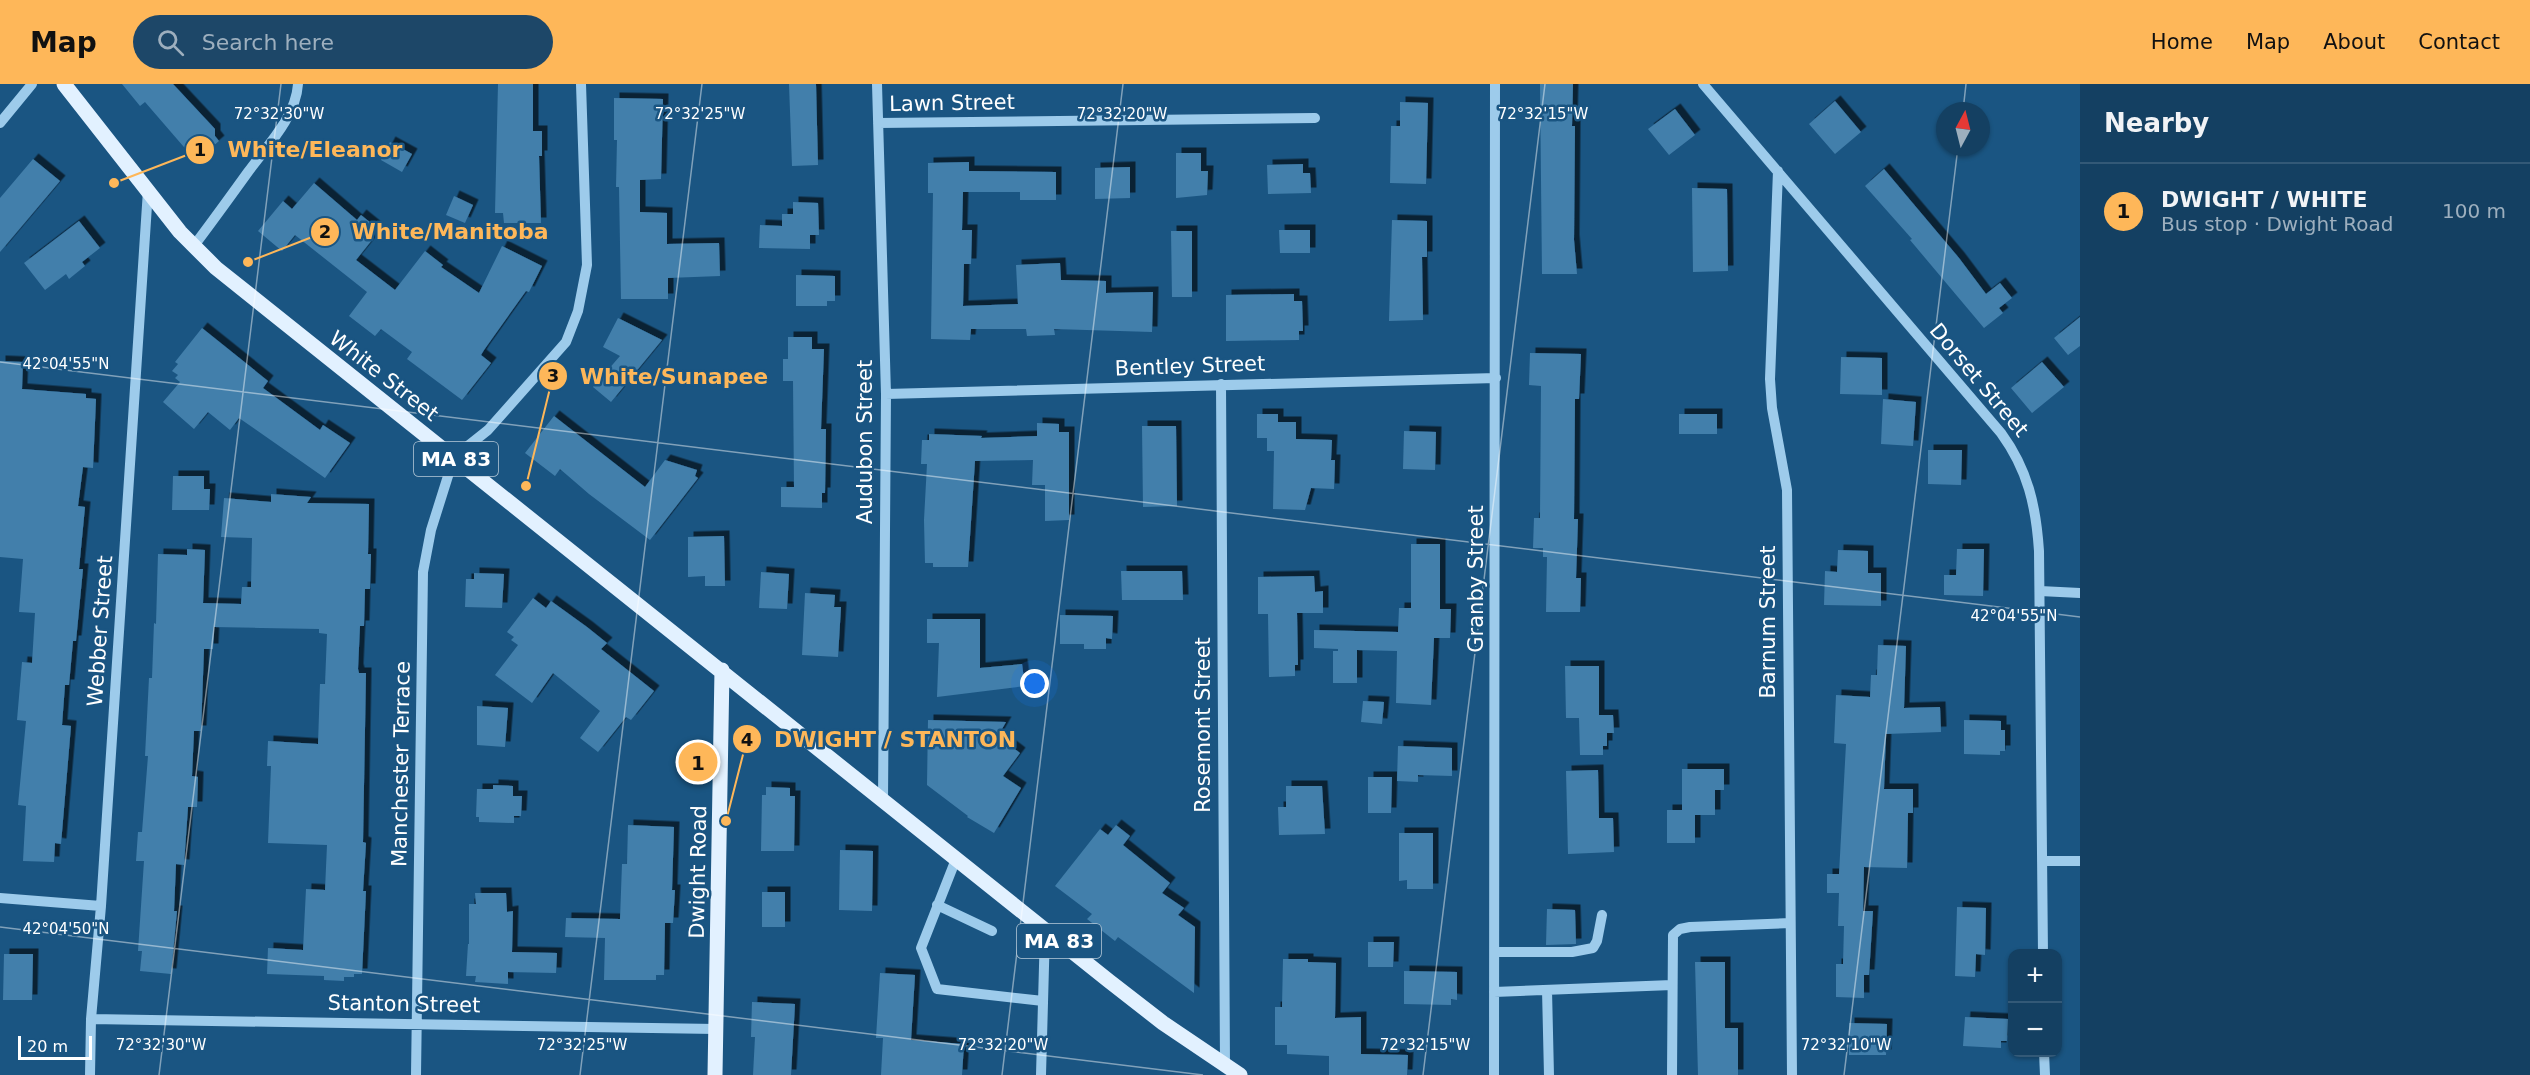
<!DOCTYPE html>
<meta charset="utf-8">
<style>
:root{--surface:#144062;--page:#1d4768;--text:#f1f3f6;--muted:#9dafbe;--line:#335977;--accent:#feb759}
body{margin:0;font-family:"DejaVu Sans",sans-serif;background:var(--page);color:var(--text)}
.controls{position:absolute;right:18px;bottom:18px;display:grid;overflow:hidden;border-radius:12px;box-shadow:0 2px 4px #0004}
.controls button{width:54px;height:54px;display:grid;place-items:center;padding:0;border:0;border-bottom:2px solid var(--line);background:var(--surface);color:var(--text);font:30px sans-serif}
.compass{position:absolute;left:1936px;top:18px;width:54px;height:54px;border-radius:50%;background:var(--surface);box-shadow:0 2px 4px #0004;rotate:7deg}
.scale{position:absolute;left:18px;bottom:15px;width:74px;box-sizing:border-box;padding-left:6px;border:3px solid #fff;border-top:0;font-size:16px;line-height:21px;white-space:nowrap;color:#fff;-webkit-text-stroke:4px #1a5582;paint-order:stroke}
.you{position:absolute;left:1035px;top:600px;width:21px;height:21px;margin:-15px;border:4px solid #fff;border-radius:50%;background:#1a73e8;box-shadow:0 0 0 9px #1a73e833}
.badge{display:grid;place-items:center;width:39px;height:39px;border-radius:50%;background:var(--accent);color:#111;font-size:20px;font-weight:700}
.pin{position:absolute;translate:-50% -50%;border:3px solid #fff;box-shadow:0 2px 6px #0006}
.list{margin:0;padding:0;list-style:none}
h2{display:flex;justify-content:space-between;align-items:center;height:78px;margin:0;padding:0 24px;font-size:26px}
h2 small{font-size:20px;font-weight:400;color:var(--muted)}
.list li{display:grid;grid-template-columns:39px 1fr auto;gap:18px;align-items:center;box-sizing:border-box;height:96px;padding:0 24px;border-top:2px solid var(--line)}
.list b{display:block;font-size:22px;white-space:nowrap}
.list p{margin:0;font-size:20px;white-space:nowrap;color:var(--muted)}
.list em{font-size:20px;font-style:normal;color:var(--muted)}
.icon{flex:none;width:33px;height:33px;fill:none;stroke:currentColor;stroke-width:2;stroke-linecap:round;stroke-linejoin:round}
.map{position:relative;flex:none;width:2080px;height:991px;overflow:hidden}
header{display:flex;align-items:center;gap:36px;box-sizing:border-box;height:84px;padding:0 30px;background:var(--accent);color:#111}
header strong{font-size:28px}
nav{display:flex;gap:33px;margin-inline-start:auto;font-size:21px}
.search{width:420px;height:54px;background:var(--page);display:flex;align-items:center;gap:15px;box-sizing:border-box;padding:0 21px;border-radius:33px;color:var(--muted);font-size:22px}
main{display:flex}
aside{flex:1;background:var(--surface)}
.map>svg:first-child{display:block}
.building{fill:#427fab;filter:url(#shadow)}
.lines{fill:none;stroke-linecap:round;stroke-linejoin:round}
.minor{stroke:#9dcbeb;stroke-width:10}
.major{stroke:#e2f1ff;stroke-width:15}
.ticks{fill:none;stroke:#fff;stroke-width:1.5;stroke-opacity:0.45}
.labels{text-anchor:middle;stroke-width:5;stroke-linejoin:round;paint-order:stroke}
.shield{fill:#1a5582;stroke:#baccda;stroke-width:1.5}
.shield-label{font-size:20px;font-weight:bold;fill:#fff}
.street-label{font-size:21px;fill:#fff;stroke:#1a5582}
.ticks-label{font-size:15px;text-anchor:middle;fill:#fff;stroke:#1a5582;stroke-width:5;stroke-linejoin:round;paint-order:stroke}
.leader{fill:none;stroke:#feb759;stroke-width:2}
.callout-dot{fill:#feb759;stroke:#1a5582;stroke-width:2}
.mark-label{font-size:18px;text-anchor:middle;font-weight:bold;fill:#111}
.callout-label{font-size:22px;text-anchor:middle;font-weight:bold;fill:#feb759;stroke:#1a5582;stroke-width:5;stroke-linejoin:round;paint-order:stroke}
</style>
<header>
<strong>Map</strong>
<div class="search"><svg class="icon" aria-label="search" viewBox="0 0 24 24"><circle cx="10" cy="10" r="6"/><path d="M15 15l6 6"/></svg>Search here</div>
<nav><a>Home</a><a>Map</a><a>About</a><a>Contact</a></nav>
</header>
<main>
<div class="map">
<svg width="2080" height="991" viewBox="0 0 2080 991">
<defs>
<filter id="shadow"><feDropShadow dx="5.5" dy="-5.5" stdDeviation="0" flood-color="#0009"/></filter>
</defs>
<rect width="100%" height="100%" fill="#1a5582"/>
<!-- building -->
<path class="building" d="M122 0H173L215 45V52L219 57 196 77 145 18 140 22Z
M498 0H533V47H542V72H539L541 139H504L503 129H495Z
M789 0H816L818 81 792 82Z
M1540 0H1573L1572 42H1575L1574 156 1577 190H1542Z
M614 14 663 15 661 95 640 96V128L667 129V160L719 159 720 192 668 194V215H621L619 103H616L617 56H614Z
M1835 17 1861 48 1835 70 1809 40Z
M1400 18 1428 19 1426 100 1390 99 1391 42H1400Z
M1675 25 1695 51 1669 71 1648 45Z
M390 58 412 70 402 88 381 76Z
M1176 69H1201V87H1208L1207 111 1176 114Z
M33 75 60 97 0 168V114Z
M969 78V87L1056 88V116H1020V108H963L962 146H972L971 180H964L963 222 1018 220 1016 181 1060 179 1061 196 1106 197V209L1153 208 1152 248 1054 245 1055 251 1027 252 1026 245H971L970 256 931 255 933 109H928V79Z
M1303 80V89H1310L1311 109 1268 110 1267 81Z
M1130 83V114L1095 115V84Z
M1884 85 1959 174 1986 210 2000 199 2012 214 1999 224 2003 229 1984 244 1910 156 1912 155 1865 102Z
M314 99 357 136 361 131 377 144 369 154 372 156 356 176 395 206 425 167 443 181 441 183 479 209 502 162 542 182 529 208 526 207 484 266 481 271 491 279 462 316 407 275 412 268 381 245 375 252 349 232 367 208 295 151 282 167 258 147 283 117 292 125Z
M1692 104 1727 105 1728 187 1693 188Z
M454 112 473 121 465 139 446 131Z
M793 118 818 119 819 151H810V165L759 164 760 141 782 142V130H793Z
M1392 136 1427 137V173H1422L1423 236 1389 237Z
M79 137 100 164 82 178 85 182 69 195 66 190 45 206 24 179Z
M1279 146H1310V169H1280Z
M1171 147H1192V213H1172Z
M796 191 835 192V217H827V222H796Z
M1294 210V217H1302L1303 247H1299V256L1226 257V211Z
M2080 233V262L2068 271 2054 254Z
M618 234 662 256 611 318 593 303 620 272 603 263Z
M202 244 268 297 263 304 320 346 323 341 350 359 325 394 239 334 230 346 208 328 194 345 163 318 180 298 175 294 178 291 172 287 178 280 175 278Z
M788 253H812V265H824L821 345H826L825 409H822V424L781 423V403H794L793 297H783V275H788Z
M1530 269 1581 270 1579 315H1575L1574 435H1578L1576 494H1581L1580 528H1546L1547 473H1543V464H1533L1534 434H1540L1541 302 1529 301Z
M1841 273 1882 274V311L1840 310Z
M0 277 23 278 22 305 86 310V314L96 315 93 384 83 383 78 422 85 423 79 485H83L76 557H73L69 601H65L62 641 71 642 61 760 55 759 54 778 23 777 26 722 18 721 26 637 17 636 22 578 32 579 35 529 19 528 23 475 0 473Z
M2042 278 2064 303 2032 329 2011 304Z
M1883 315 1916 318 1913 362 1881 360Z
M1257 330H1278V338H1296V355L1332 356 1331 376H1335L1334 405 1311 404 1305 426 1273 425 1274 367H1267V354H1257Z
M1679 330H1717V350H1679Z
M554 332 645 403 665 376 697 386 695 392 698 394 650 456 589 410 560 385 555 392 525 369Z
M1037 339 1059 340V348H1069V436L1045 437V401H1032L1033 376 975 377 968 483H933V479H925L924 436 927 380H921L922 356H929V350L982 352 981 354 1037 352Z
M1142 342H1176L1177 422 1143 423Z
M1404 347 1436 348 1435 386 1403 385Z
M1928 366H1962L1961 401 1928 400Z
M173 392H204V405H210L209 426H172Z
M271 410 311 413 307 419 369 420 368 470H371L370 505H365L364 542H360L358 585 359 589H366L363 758 366 759 363 807H366L362 890H354V893H344V897L324 896V892L267 890 268 864 303 866 306 805 325 806 327 761 268 759 271 682H267L268 657 318 660 320 600H325L327 550 319 549V545L214 543 213 565H204L201 647H194L192 692 198 693 197 723H188L184 781 176 780 174 827H177L171 890 140 887 142 867H138L144 777H136L138 748H142L148 672H145L149 594H152L154 539 156 540 158 470 187 471V465L205 466 203 519 241 520 242 503H251L252 454 221 453 224 414 271 418Z
M724 452 725 502H705V492L688 493V453Z
M1411 460H1440V525H1451L1450 554H1434L1431 621 1396 619 1397 567 1357 566V599H1333V567H1338V565L1314 564V546L1398 548 1399 524H1411Z
M1957 465H1984L1983 512 1944 511V491H1956Z
M1838 466 1868 467V489H1881V522L1824 521 1825 487 1837 488Z
M1121 487H1182L1183 516H1122Z
M761 488 789 490 787 525 759 524Z
M474 489 504 490 502 524 465 523 466 495H474Z
M1314 492 1315 508 1323 507V529H1297L1298 581H1295V592L1269 593 1268 530H1258V493Z
M805 509 835 511 834 523H841L838 573 802 571Z
M533 514 546 524 551 517 587 543 607 559 601 565 654 607 631 636 626 633 598 668 580 654 600 627 553 589 532 619 495 591 518 561 511 556 514 553 507 548Z
M1060 531 1113 532 1112 555 1106 554V565H1084V560H1060Z
M927 535H980V584L1022 580 1025 602 937 613 939 559H927Z
M1878 561 1906 562 1904 624 1940 623 1941 648 1886 650 1884 705H1913V729H1908L1907 784 1864 783 1863 827H1873L1869 891H1864V914L1836 913V880H1843L1844 842H1838L1839 809H1827V790H1839L1846 660 1834 659 1836 611 1870 613 1871 591H1877Z
M1565 582H1599V631H1613L1614 649H1607V662H1603V671H1580L1579 634H1566Z
M1363 617 1384 618 1382 640 1361 638Z
M477 622 508 624 505 663 477 661Z
M928 636 1006 638 998 652 1020 669 1003 692 1021 704 994 749 967 733 968 732 927 701Z
M1964 636 2001 637V646H2005V667H2000V671L1964 670Z
M1398 662 1452 664V692L1418 691V698L1397 697Z
M1682 685H1724V706H1715V731H1695V759H1667V726H1682Z
M1598 686 1599 734H1613L1614 768 1568 770 1566 687Z
M1368 693H1392L1391 729H1368Z
M493 701 513 702V712H522L521 732H514V739L479 738V733H476L477 705H493Z
M1286 702H1322L1325 750 1279 751 1278 723H1286Z
M766 703 790 704V712H795L794 767H761L762 711H766Z
M628 741 674 743 672 806H675L673 839H665L664 891H656V896H604L605 854 565 853 566 834 620 835 622 780H627Z
M1116 741 1130 752 1123 761 1170 799 1162 809 1184 824 1178 831 1195 843 1194 909 1118 853 1115 857 1087 835 1092 830 1055 802 1100 745 1108 751Z
M1399 749H1433V805H1407V796L1399 797Z
M840 766 873 767 872 827 839 826Z
M762 808H785V843H762Z
M475 809H506L507 828 513 827 512 868 557 869 556 889 508 888V900L475 898 476 892H466L468 860H469V820H476Z
M1957 823 1986 824 1985 871 1976 870 1975 893 1955 892Z
M1547 825 1575 826 1576 860 1546 861Z
M1368 858H1394L1393 883H1368Z
M4 870H33L32 916H3Z
M1283 875H1308V878L1336 879 1335 934 1361 933V970L1408 971 1407 991H1329V972L1287 970V961H1275V923H1282Z
M1695 878H1725V944H1738V991H1698Z
M1404 887 1457 888V916L1451 915V921L1404 920Z
M880 889 915 891 911 956 964 960 962 991H881L883 954H876Z
M752 918 795 920 791 991H753L755 953H751Z
M1965 933 2008 935 2007 957H2001V964L1963 962Z
M1849 939 1887 940 1886 971H1849Z"/>
<g class="lines">
<!-- minor -->
<path class="minor" d="M877 0 886 310 883 717
M1703 0 2001 349C2028 386 2036 422 2039 467L2043 870
M0 39 32 0
M878 39 1315 34
M1778 87 1770 295 1772 324 1787 406 1792 991
M193 163C212 138 230 113 248 88 267 62 296 33 298 0
M1221 300 1225 982
M886 310 1496 294
M2040 507 2080 509
M956 775 921 864 937 905 1043 917
M2042 777H2080
M0 814 101 822
M937 821 992 847
M1495 868H1572L1593 864 1597 857 1602 831
M1547 906 1549 991
M1494 908 1672 901
M91 935 716 945
M2044 968 2045 991
M90 991 91 935 101 822 148 106
M416 991 423 488 431 446 454 373 488 346 566 258 578 227 587 181 581 0
M1041 991 1045 846
M1494 991 1495 0
M1672 991 1673 851 1680 845 1690 843 1790 839"/>
<!-- major -->
<path class="major" d="M64 0 180 148 216 184 1109 897 1163 939 1240 991
M715 991 722 586"/>
</g>
<!-- ticks -->
<path class="ticks" d="M1963 27 1966 0M0 278 2080 533M0 843 1203 991M159 991 281 0M580 991 702 0M1002 991 1123 0M1423 991 1545 0M1844 991 1958 63"/>
<g class="labels">
<!-- shield labels -->
<g class="shield">
<rect x="414" y="358" width="84" height="34" rx="4.5"/>
<rect x="1017" y="840" width="84" height="34" rx="4.5"/>
</g>
<g class="shield-label">
<text x="456" y="382">MA 83</text>
<text x="1059" y="864">MA 83</text>
</g>
<!-- street labels -->
<g class="street-label">
<text transform="translate(952 19) rotate(-1)" y="7">Lawn Street</text>
<text transform="translate(1190 282) rotate(-2)" y="7">Bentley Street</text>
<text transform="translate(384 292) rotate(38)" y="7">White Street</text>
<text transform="translate(1979 296) rotate(50)" y="7">Dorset Street</text>
<text transform="translate(865 358) rotate(-90)" y="7">Audubon Street</text>
<text transform="translate(1476 495) rotate(-90)" y="7">Granby Street</text>
<text transform="translate(1768 538) rotate(-90)" y="7">Barnum Street</text>
<text transform="translate(100 547) rotate(-86)" y="7">Webber Street</text>
<text transform="translate(1203 641) rotate(-90)" y="7">Rosemont Street</text>
<text transform="translate(401 680) rotate(-89)" y="7">Manchester Terrace</text>
<text transform="translate(698 788) rotate(-89)" y="7">Dwight Road</text>
<text transform="translate(404 920) rotate(1)" y="7">Stanton Street</text>
</g>
</g>
<g class="ticks-label">
<text x="279" y="35">72°32'30"W</text>
<text x="700" y="35">72°32'25"W</text>
<text x="1122" y="35">72°32'20"W</text>
<text x="1543" y="35">72°32'15"W</text>
<text x="66" y="285">42°04'55"N</text>
<text x="2014" y="537">42°04'55"N</text>
<text x="66" y="850">42°04'50"N</text>
<text x="161" y="966">72°32'30"W</text>
<text x="582" y="966">72°32'25"W</text>
<text x="1003" y="966">72°32'20"W</text>
<text x="1425" y="966">72°32'15"W</text>
<text x="1846" y="966">72°32'10"W</text>
</g>
<!-- callouts -->
<path class="leader" d="M114 99L200 66M248 178L325 148M526 402L553 292M726 737L747 655"/>
<g class="callout-dot">
<circle cx="114" cy="99" r="6"/>
<circle cx="248" cy="178" r="6"/>
<circle cx="526" cy="402" r="6"/>
<circle cx="726" cy="737" r="6"/>
<circle cx="200" cy="66" r="15"/>
<circle cx="325" cy="148" r="15"/>
<circle cx="553" cy="292" r="15"/>
<circle cx="747" cy="655" r="15"/>
</g>
<g class="mark-label">
<text x="200" y="72">1</text>
<text x="325" y="154">2</text>
<text x="553" y="298">3</text>
<text x="747" y="662">4</text>
</g>
<g class="callout-label">
<text x="315" y="73">White/Eleanor</text>
<text x="450" y="155">White/Manitoba</text>
<text x="674" y="300">White/Sunapee</text>
<text x="895" y="663">DWIGHT / STANTON</text>
</g>
</svg>
<div class="controls">
<button>+</button>
<button>−</button>
</div>
<svg class="compass" viewBox="-18 -18 36 36"><path d="M0-13l5 13h-10z" fill="#e53935"/><path d="M0 13l5-13h-10z" fill="#9dafbe"/></svg>
<div class="scale">20 m</div>
<div class="you"></div>
<div class="pin badge" style="left:698px;top:678px">1</div>
</div>
<aside>
<h2>Nearby<small></small></h2>
<ul class="list">
<li><span class="badge">1</span><div><b>DWIGHT / WHITE</b><p>Bus stop · Dwight Road</p></div><em>100 m</em></li>
</ul>
</aside>
</main>
